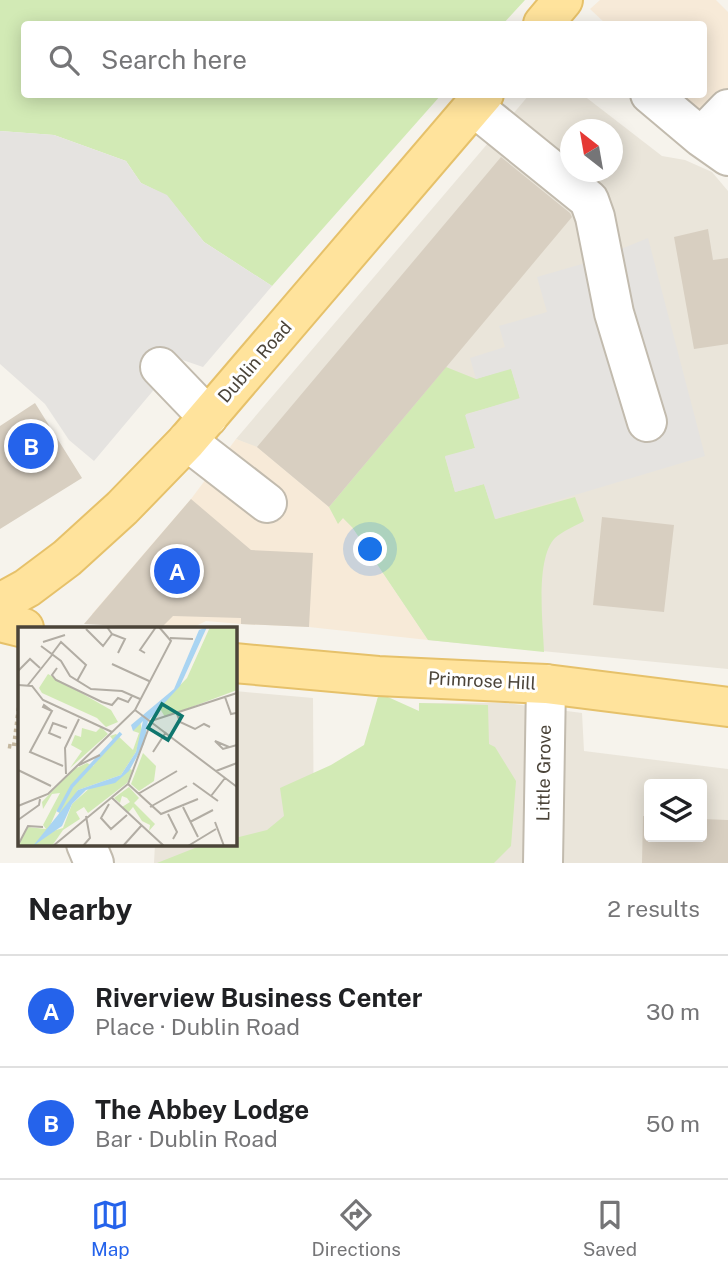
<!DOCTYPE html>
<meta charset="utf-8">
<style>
:root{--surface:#fff;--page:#f2f2f2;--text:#202124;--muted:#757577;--line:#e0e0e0;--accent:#2563eb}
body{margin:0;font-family:"Public Sans",sans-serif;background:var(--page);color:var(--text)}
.controls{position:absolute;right:21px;bottom:21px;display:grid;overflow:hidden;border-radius:7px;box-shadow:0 4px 18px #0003}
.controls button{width:63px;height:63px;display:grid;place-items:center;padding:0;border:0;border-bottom:2px solid var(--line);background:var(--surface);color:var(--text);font:35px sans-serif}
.compass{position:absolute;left:560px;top:119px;width:63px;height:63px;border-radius:50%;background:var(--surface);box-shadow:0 4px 18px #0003;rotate:329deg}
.you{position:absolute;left:371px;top:550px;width:24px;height:24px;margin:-18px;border:5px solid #fff;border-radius:50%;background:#1a73e8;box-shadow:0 0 0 10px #1a73e833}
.badge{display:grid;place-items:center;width:46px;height:46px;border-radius:50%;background:var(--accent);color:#fff;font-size:23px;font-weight:700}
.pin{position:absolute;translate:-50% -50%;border:4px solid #fff;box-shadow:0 2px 7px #0006}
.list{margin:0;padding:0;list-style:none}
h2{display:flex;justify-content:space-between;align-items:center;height:91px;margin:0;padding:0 28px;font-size:30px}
h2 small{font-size:23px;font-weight:400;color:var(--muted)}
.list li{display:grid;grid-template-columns:46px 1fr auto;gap:21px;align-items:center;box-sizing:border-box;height:112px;padding:0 28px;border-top:2px solid var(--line)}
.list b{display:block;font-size:26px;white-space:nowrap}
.list p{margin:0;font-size:23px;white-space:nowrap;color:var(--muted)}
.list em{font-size:23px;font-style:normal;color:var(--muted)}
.icon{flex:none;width:38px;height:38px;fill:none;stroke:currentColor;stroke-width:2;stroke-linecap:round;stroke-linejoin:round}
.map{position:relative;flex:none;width:728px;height:863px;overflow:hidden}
.search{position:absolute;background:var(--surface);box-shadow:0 4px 18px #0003;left:21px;right:21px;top:21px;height:77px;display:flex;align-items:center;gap:18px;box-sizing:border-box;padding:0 24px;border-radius:7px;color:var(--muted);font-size:26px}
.sheet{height:315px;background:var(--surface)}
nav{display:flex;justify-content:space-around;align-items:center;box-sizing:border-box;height:98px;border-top:2px solid var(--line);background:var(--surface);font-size:19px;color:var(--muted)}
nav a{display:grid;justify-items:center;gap:4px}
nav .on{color:var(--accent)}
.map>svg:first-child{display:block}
.residential{fill:#eae5da;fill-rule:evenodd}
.commercial{fill:#f7ead8}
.green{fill:#d2eab5}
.parking{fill:#e5e3e0}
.building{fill:#d8cfc1}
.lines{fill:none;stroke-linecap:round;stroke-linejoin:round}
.minor-casing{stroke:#c2bbae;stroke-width:42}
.major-casing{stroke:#e6c16a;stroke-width:42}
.path{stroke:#c4b79f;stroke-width:4.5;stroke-dasharray:3.5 3.5;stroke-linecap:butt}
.minor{stroke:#fff;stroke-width:38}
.major{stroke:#ffe39c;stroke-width:38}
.labels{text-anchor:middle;stroke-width:6;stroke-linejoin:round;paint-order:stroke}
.street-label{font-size:18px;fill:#4b4439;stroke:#fff}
.inset-river{fill:none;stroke:#a9d4f2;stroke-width:3.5}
.inset-road{fill:none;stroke:#b2ada4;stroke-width:2}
.view{fill:#0f766e;fill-opacity:0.15;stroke:#0f766e;stroke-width:3.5}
.inset-edge{fill:none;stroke:#4b4439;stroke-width:3.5}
</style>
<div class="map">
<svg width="728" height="863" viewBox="0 0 728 863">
<rect width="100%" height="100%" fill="#f6f3ec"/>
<!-- residential -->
<path class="residential" d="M529 95H583L662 156 685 160 712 172 728 191V669L428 640 352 527 338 524 293 485 257 448 236 439ZM570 130H612V172H570Z
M235 691 313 698 314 863H154L155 844H234Z
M419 703H506L582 713 584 751 728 769V863H416ZM649 784H702V837H649Z"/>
<!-- commercial -->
<path class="commercial" d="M600 0H716L728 12V140L677 95 704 94V24H606L590 9Z
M236 439 257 447 329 507 338 523 343 518 352 527 428 640 309 627 241 624 206 621 194 627 143 628 103 625 92 614 191 499Z"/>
<!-- green -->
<path class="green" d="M0 0H525L503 24H24V94L441 95 272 286 204 242 167 196 141 183 126 161 54 135 0 131Z
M446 367 476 379 511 368 520 399 466 414 475 448 445 457 455 492 484 484 496 519 575 497 584 521C577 525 561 532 555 538 535 559 543 623 544 652L428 640 352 527 343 518 338 524 329 507Z
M379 693 419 711V703L488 705 489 744 495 747 516 781 511 846 494 863H157L205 844H234L235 838 267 830 284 816 280 788 331 765 364 745Z"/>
<!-- parking -->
<path class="parking" d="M0 131 54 135 126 161 141 183 167 195 204 242 272 286 203 367 171 356 157 386 94 461 69 440 45 404 0 364Z
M648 238 705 456 495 519 484 484 455 492 445 456 475 448 465 415 520 398 511 369 476 379 470 358 505 347 499 326 547 312 537 277 589 262Z"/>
<!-- building -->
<path class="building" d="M501 157 570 213 572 217 329 507 257 447Z
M708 229 713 260 728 258V344L694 349 674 237Z
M35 403 82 478 0 529V426Z
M191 499 251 550 313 553 309 627 241 624V618L173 616 161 628 84 624Z
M602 517 674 525 664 612 593 605Z
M643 816H649V837H702V819L728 820V863H642Z"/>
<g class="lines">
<defs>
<path id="minor" d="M650 94 701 137 728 156
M474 107 589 200 595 217 614 313 647 422
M701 137 728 109
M160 367 208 417
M187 441 267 503
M86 844 94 863
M543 863 546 684"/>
<path id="major" d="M543 24 563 0
M0 603 27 588 67 558 122 508 187 441 484 94
M0 622 24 628
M234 663 378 676 546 684 728 707"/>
</defs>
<!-- minor casing -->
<use href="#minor" class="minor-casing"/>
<!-- major casing -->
<use href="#major" class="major-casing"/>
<!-- path -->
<path class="path" d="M8 746 14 747 19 707"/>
<!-- minor -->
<use href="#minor" class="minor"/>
<!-- major -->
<use href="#major" class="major"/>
</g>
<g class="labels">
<!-- street labels -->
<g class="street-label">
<text transform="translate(255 362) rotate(-49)" y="6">Dublin Road</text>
<text transform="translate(482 681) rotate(3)" y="6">Primrose Hill</text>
<text transform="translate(544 773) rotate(-89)" y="6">Little Grove</text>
</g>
</g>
<!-- overview -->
<g transform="translate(18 627)">
<rect width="219" height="219" fill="#f6f3ec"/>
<path d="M192 0H219V63L147 90 141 80 169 51ZM30 47 93 83 100 95 88 100 79 91 24 66 21 61ZM122 93 124 105 118 125 103 148 60 163 43 189 39 183 31 201 35 204 45 201 54 177 74 159 97 155 112 142 116 144 109 156 70 186 66 180 58 185 62 192 45 203 34 219H0L10 200 28 202 25 198 42 166 34 167 25 182 24 175 54 143 69 136 75 139 95 113 92 109 98 107 115 123 121 106 115 104ZM83 100 90 107 52 141 64 124 53 118 57 108 63 110 64 101 78 105ZM125 126 138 139 136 154 121 164 113 157ZM111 160 121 171 116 176 137 197 131 204 132 198 124 194 115 180 110 186 104 180 112 175 109 171 104 169 102 176 96 171Z" fill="#d2eab5"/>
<path d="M189 0 162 59 130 94 126 117 111 144 97 156 68 163 54 177 44 199 15 219 60 163 103 148 118 125 125 94 115 104 113 98 156 62 181 3Z" fill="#a9d4f2"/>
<path class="inset-river" d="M40 185 54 159 103 106"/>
<path class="inset-road" d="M68 2 85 19 94 7 89 0M94 7 107 12 100 26M152 11 175 12M25 15 47 8M23 19 43 34 52 49 73 62 104 64 122 72M127 26 122 23 138 0M34 27 43 15 68 38 59 54M94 37 131 54M39 41 34 48 38 53 84 75 94 78 100 71 110 75 114 69M0 44 12 32 22 41M0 58 14 59 25 73 94 105M10 58 34 28M207 70 213 87 218 86M117 83 219 160M34 84 26 78 25 80 34 84 12 125 45 139M159 87 162 95 177 102 186 97 192 100M133 94 219 66M43 111 31 106 35 96 49 101M211 120 197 114 205 122 219 118M135 125 148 105M61 138 82 128M0 143 33 159M198 144 219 136M48 147 47 121 61 92M175 156 200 174M110 157 143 187 180 172M120 167 159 144M193 169 207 151M93 170 146 219M91 177 83 191 93 202 109 188M0 179 30 167 117 83 153 14 141 0M132 180 169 159M165 180 180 210M150 187 159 205 155 212M0 193 21 178 22 172M172 195 195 183M197 195 206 219M0 218 10 199 25 200M35 219 110 157 133 95M65 219 72 211 68 189M105 219 123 199M170 219 198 202"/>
<path class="view" d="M144 77 164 89 150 113 130 101Z"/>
<rect width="219" height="219" class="inset-edge"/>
</g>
</svg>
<div class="controls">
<button><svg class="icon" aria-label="layers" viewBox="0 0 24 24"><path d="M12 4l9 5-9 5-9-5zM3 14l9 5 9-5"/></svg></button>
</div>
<svg class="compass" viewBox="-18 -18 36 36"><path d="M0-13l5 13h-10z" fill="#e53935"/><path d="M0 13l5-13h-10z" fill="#757577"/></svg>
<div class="you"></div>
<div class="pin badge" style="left:177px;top:571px">A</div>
<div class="pin badge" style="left:31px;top:446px">B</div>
<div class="search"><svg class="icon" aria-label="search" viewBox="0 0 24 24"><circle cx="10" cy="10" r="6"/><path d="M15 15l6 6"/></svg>Search here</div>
</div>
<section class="sheet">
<h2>Nearby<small>2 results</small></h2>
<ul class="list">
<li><span class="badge">A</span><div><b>Riverview Business Center</b><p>Place · Dublin Road</p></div><em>30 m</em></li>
<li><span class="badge">B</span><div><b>The Abbey Lodge</b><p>Bar · Dublin Road</p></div><em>50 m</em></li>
</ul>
</section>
<nav>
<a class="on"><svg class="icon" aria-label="map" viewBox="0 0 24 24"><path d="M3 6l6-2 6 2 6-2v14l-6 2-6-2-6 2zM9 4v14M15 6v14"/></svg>Map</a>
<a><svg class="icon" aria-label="directions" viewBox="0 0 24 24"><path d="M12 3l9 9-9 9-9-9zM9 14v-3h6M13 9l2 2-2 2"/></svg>Directions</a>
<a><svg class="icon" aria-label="saved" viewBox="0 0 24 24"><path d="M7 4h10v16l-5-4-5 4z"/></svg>Saved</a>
</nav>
